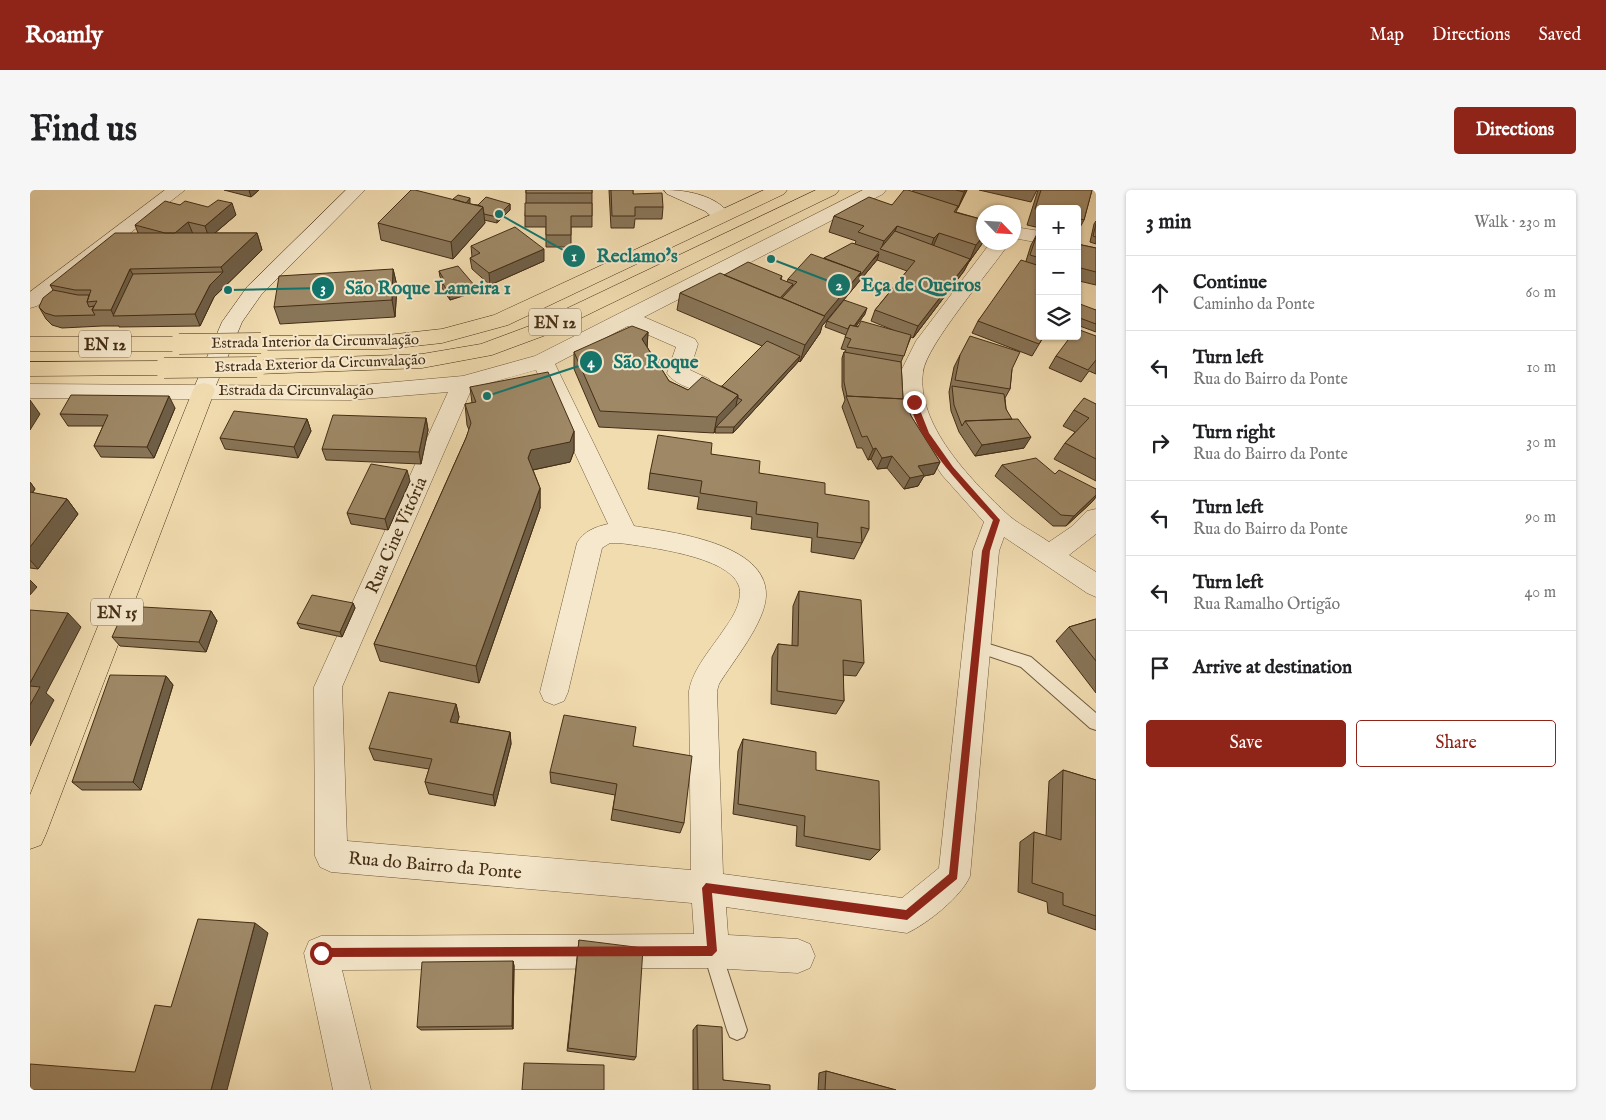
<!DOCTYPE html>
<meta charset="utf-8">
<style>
:root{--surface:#fff;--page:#f6f6f6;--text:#202124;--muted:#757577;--line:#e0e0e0;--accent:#8f2418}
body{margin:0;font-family:"IM FELL English",serif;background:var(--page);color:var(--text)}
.controls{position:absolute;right:15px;top:15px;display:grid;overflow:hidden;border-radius:5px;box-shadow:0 1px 4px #0004}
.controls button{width:45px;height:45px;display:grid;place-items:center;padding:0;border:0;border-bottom:1px solid var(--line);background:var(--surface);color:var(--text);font:25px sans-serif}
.compass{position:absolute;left:946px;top:15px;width:45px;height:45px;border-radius:50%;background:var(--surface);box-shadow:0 1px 4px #0004;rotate:115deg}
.stop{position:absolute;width:15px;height:15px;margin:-11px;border:4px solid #8f2418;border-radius:50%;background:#fff}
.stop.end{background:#8f2418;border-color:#fff;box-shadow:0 1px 5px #0008}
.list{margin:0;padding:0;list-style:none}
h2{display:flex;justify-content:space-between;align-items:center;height:65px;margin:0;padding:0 20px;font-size:21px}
h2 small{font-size:16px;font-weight:400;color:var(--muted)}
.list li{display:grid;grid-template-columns:32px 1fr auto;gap:15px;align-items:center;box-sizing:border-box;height:75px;padding:0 20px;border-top:1px solid var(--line)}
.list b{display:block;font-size:19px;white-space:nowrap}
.list p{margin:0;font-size:16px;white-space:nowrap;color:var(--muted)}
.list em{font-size:16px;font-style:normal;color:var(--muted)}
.actions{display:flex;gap:10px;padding:15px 20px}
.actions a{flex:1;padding:11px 0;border:1px solid var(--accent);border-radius:5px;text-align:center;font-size:18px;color:var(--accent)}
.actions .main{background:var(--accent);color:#fff}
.icon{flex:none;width:28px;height:28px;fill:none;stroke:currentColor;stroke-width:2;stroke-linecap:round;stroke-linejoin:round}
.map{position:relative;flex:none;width:1066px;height:900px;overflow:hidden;border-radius:5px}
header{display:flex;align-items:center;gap:30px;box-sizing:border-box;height:70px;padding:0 25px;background:var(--accent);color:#fff}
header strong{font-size:24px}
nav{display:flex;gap:28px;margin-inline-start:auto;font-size:18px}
.intro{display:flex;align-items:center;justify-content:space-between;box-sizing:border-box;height:120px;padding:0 30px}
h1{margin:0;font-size:35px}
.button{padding:12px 22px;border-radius:5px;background:var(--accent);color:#fff;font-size:18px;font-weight:700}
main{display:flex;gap:30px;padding:0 30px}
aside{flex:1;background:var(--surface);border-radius:5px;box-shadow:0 1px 4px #0004}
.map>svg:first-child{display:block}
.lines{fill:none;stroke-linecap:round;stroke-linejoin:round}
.lane-casing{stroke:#6f593c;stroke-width:2}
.street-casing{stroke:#6f593c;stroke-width:1}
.secondary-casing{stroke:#442d15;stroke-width:1}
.primary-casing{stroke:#442d15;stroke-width:1}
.lane{fill:#f6e8cc;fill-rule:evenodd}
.street{fill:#f6e8cc;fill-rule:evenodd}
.secondary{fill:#f6e8cc;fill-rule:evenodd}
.primary{fill:#f1dcb0;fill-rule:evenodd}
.primary-bridge-casing{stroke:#442d15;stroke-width:21;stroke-linecap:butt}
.primary-bridge{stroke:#f1dcb0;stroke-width:20}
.wall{fill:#887558;stroke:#442d15}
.shaded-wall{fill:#6f5f47;stroke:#442d15}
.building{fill:#9e8866;stroke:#442d15}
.route{fill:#8f2418}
.labels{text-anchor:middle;stroke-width:4;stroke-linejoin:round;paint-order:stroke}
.far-street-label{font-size:15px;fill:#442d15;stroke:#f6e8cc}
.shield{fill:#f6e8cc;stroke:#79654c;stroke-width:1}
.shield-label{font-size:16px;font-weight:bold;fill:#442d15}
.street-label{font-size:18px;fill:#442d15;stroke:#f6e8cc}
.leader{fill:none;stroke:#0f766e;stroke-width:2}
.callout-dot{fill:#0f766e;stroke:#f6e8cc;stroke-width:2}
.mark-label{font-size:15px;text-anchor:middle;font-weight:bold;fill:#fff}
.callout-label{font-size:19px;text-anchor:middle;font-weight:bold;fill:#0f766e;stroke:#f6e8cc;stroke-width:4;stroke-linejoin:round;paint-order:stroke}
</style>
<header>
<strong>Roamly</strong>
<nav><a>Map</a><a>Directions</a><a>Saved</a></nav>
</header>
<div class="intro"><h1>Find us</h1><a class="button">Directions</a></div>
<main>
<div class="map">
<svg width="1066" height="900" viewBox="0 0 1066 900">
<rect width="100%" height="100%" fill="#f1dcb0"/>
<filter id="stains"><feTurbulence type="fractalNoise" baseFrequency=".004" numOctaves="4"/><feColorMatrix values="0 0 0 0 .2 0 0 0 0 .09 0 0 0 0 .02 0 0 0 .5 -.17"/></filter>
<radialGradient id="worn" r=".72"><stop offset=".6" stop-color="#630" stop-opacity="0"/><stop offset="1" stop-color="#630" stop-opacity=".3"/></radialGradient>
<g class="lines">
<defs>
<path id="lane" d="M946 450 1001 467 1066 523V540L1060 538 991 477 941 460 938 456 941 452Z
M682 752 689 754 691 761 717 840 714 847 707 850 700 847 697 840 673 761 675 754Z"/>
<path id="street" d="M135 0H155L7 116 0 118V102Z
M833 0H856L853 4 614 127 665 149 668 154 660 180 679 189 682 194 679 199C666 203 644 194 637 183L646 157 598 136 525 174 604 336C641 342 738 353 736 406 735 433 703 471 689 494L687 501 693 684 872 708 909 678 943 361 954 332 912 285 885 244 873 212 871 181 886 151 961 52H980C962 79 896 155 893 182 886 234 940 289 975 322 987 334 1005 342 1019 352L1041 337 1057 321 1066 319V344L1039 365 1066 382V407L1057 403 974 347 969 361 940 686C932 706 897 734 877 743L696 717 698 745 768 749 780 754 785 766 780 778 768 783 682 778 312 780 341 900H303L274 763 279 751 291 746 664 744 662 713 301 682 290 677 285 666 284 497 418 202 320 210 0 208V194L320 196 433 186 505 166ZM506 180 578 334C565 337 554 341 547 353L510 502 514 511 524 515 534 511 538 502 572 358 580 353H590C617 357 699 366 709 396 713 411 703 427 695 438 682 458 663 478 659 501L661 680 317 651 312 497 442 198Z
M984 37 1010 41V53L984 48Z"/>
<path id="secondary" d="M316 0H335L231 105 212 132 182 205 174 207 166 205 163 200 192 132 217 97Z
M634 0C657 0 687 5 701 26L698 30H686L675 21 637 4Z"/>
<path id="primary" d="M734 0H757L754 4 478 135 412 153 357 159 231 160 224 158 221 153 224 148 231 146 357 145 412 139 464 125Z
M786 0H809L806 4 516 145 462 165 392 178 227 184 219 182 216 177 219 172 227 170 392 164 451 154 502 135Z
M0 147H149L156 149 159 154 156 159 149 161H0Z
M134 171 142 173 145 178 142 183 134 185 0 186V172Z
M174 193 182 195 185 200 16 644 11 655 0 659V605L163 200 166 195Z"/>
</defs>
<!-- lane casing -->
<use href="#lane" class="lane-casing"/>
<!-- street casing -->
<use href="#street" class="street-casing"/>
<!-- secondary casing -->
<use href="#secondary" class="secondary-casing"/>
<!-- primary casing -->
<use href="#primary" class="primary-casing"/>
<!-- lane -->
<use href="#lane" class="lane"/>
<!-- street -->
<use href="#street" class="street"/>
<!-- secondary -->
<use href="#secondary" class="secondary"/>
<!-- primary -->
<use href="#primary" class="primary"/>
<defs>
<path id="primary-bridge" d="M149 154 231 153
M134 178 227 177"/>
</defs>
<!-- primary-bridge casing -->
<use href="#primary-bridge" class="primary-bridge-casing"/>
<!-- primary-bridge -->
<use href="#primary-bridge" class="primary-bridge"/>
</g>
<!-- wall -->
<path class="wall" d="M194 0H229L221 7Z
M496 0H562V37H541V57H516V37H495V26L496 13Z
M579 0H603V4L633 17 632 29H605L604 38H581Z
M883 0H937L926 22 954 30V51L939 72 934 81 883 148 881 147 871 172 873 209 881 226 910 272 904 284 894 286 888 296 874 299 857 278 847 279 841 269 838 270 832 258H827L812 217 815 210 812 197V168L814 162H815L816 160 811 159 816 145 795 137 797 131 835 124 826 136 863 140 841 131 845 120 877 81 847 70 792 136 790 143 770 172 769 171 703 243H685V241L684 243 569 237 544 179V162L618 142 617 157 622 165 631 172 630 177 639 191 658 200 692 196 732 156 647 120 650 103 694 85 752 86 751 90 757 92 758 89 794 68 825 54 826 51 799 42 804 26 862 15 883 1Z
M949 0H1007L1001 12Z
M1008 0H1062L1054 30 1047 43V19H1010V38L997 35Z
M440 14 448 15 480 14V20L467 33 454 30 455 33 423 69 351 50 348 33Z
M150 15 206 25 185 43H227L232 60 184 107 170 136 89 137V136H72L32 138 22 135 16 129 9 117 23 100 20 95 108 43 105 35Z
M1066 31V54L1060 52 1064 34Z
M1007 44H1010V146H1014L1002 166 942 143 948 131 996 71 1001 55Z
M1047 54 1066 58V95L1049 91 1047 94Z
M441 56 514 71 460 95 442 79 440 68 442 67Z
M363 79 367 96 365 127 250 134 244 117Z
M409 81 445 102 420 110 412 98V92L413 91 410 87Z
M1047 117 1066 120V142L1047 135Z
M1066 146V184L1059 181 1051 192 1019 178 1026 166Z
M930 165 982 179 980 199 975 208 976 219 994 258 945 266 929 242 921 221 919 202 924 177Z
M440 197 544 241V261L540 272 503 280 510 298V318L449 493 350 471 344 454 436 248 439 240 437 235 435 214 442 213Z
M1066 214V291L1024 269 1035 253 1045 242 1033 236 1044 220Z
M145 218 124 268 71 267 64 256 73 236H38L30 224Z
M396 228 398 240 391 274 296 270 292 259Z
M277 229 281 241 268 268 195 259 190 248Z
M681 264 729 283 795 304 839 339 824 369 781 362 782 348 721 339 722 327 667 319 669 307 618 299 620 283Z
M972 275 1066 299V307L1062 312 1036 336H1023L965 286Z
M380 291 358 340 321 334 317 323Z
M0 292 5 299 2 303 37 309 48 324 8 379 0 378Z
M769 401 834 473 826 486 813 485 814 511 806 524 741 514 742 467 748 454 762 456 763 416Z
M323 413 325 418 312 447 270 438 267 433Z
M181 421 187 431 176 462 90 456 82 447Z
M1066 429V503L1026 451 1039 437Z
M136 486 143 495 111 600H52L42 592Z
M426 514 429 527 427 533 480 542 481 554 465 616 399 604 395 592 399 579 344 570 339 558Z
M713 549 786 580 850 660 840 670 766 656 767 636 703 624 708 561Z
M603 556 654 633 650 643 581 630 585 605 521 593 520 582Z
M1033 580 1066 590V740L1018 723 1017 712 988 702 990 652 1004 642 1016 646 1019 591Z
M549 750 606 867 604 870 537 861Z
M483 771 484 776 483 839 391 840 387 837Z
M667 835 693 890 740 900H663V840Z
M796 881 866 900H788L789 883Z"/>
<!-- shaded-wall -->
<path class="shaded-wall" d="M219 0H229L221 7Z
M935 0H937L928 18Z
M440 8V14L430 19Z
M202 13 206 25 179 48 175 36Z
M480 14V20L467 33V27Z
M453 17 455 33 423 69 421 52Z
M158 32 163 44 142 45Z
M867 36 861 52 851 59 854 51Z
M227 43 232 60 184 107 170 136 165 124 180 95 193 82 191 77Z
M909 43 902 59 898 65 904 48Z
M954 45V51L939 72 946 55Z
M514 59V71L460 95 459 83Z
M849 64 847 70 792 136 790 143 770 172 775 155 792 128 831 82Z
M940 69 934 81 883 148 888 136Z
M100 79 108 95 84 126 81 120Z
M363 79 367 96 365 127 362 110Z
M763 94 760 106 746 111Z
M445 96V102L420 110 419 104Z
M837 118 835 124 819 146 822 140Z
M618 142 617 159 612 149Z
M770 166 768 172 703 243 704 237Z
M708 205 705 221 686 237 685 241 684 243 687 227Z
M139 206 145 218 124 268 117 257Z
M0 210 10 224 0 240Z
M396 228 398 240 391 274 389 262Z
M277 229 281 241 268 268 264 257Z
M544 241V261L540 272 502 280 498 268 501 260Z
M1001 247 994 258 945 266 952 255Z
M846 258 841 269 838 270 843 259Z
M862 266 857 278 847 279 852 268Z
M910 272 904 284 894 286 888 296 874 299 880 288 888 276Z
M377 280 380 291 358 340 355 329Z
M0 292 5 299 0 306Z
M510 298V318L449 493 446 476Z
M1066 305V307L1062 312 1036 336 1044 326Z
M37 309 48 324 8 379 0 370V357Z
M0 390 7 397 0 405Z
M323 413 325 418 312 447 310 442Z
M181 421 187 431 176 462 169 452Z
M38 423 51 437 16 503 24 510 0 556V493Z
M136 486 143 495 111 600 103 592Z
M426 514 429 527 424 544 420 532Z
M480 542 481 554 465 616 463 605Z
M225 733 238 743 197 900H181Z
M483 771 484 776 483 839 482 836Z"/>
<!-- building -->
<path class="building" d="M381 0H385L453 17 421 52 348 33Z
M496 0H562V3H496Z
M581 0H603V4L632 3 633 17H605V26H582Z
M874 0H878L928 16 924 22 954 30V45L946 55 909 43 904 48 867 36 854 51 828 42 834 36 804 26 839 7 862 15Z
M926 0H935L934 2Z
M1011 0H1062L1054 30 1047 28V19H1010V20L1005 19Z
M428 5 440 8 436 13 423 9Z
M456 7 480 14 467 27 454 24 453 17 448 15Z
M188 10 202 13 175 36 158 32 145 43H135L105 35 135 11 150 15 155 11 178 17Z
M495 13H562V26H541V45H516V26H495Z
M1066 34V47L1063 46Z
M485 37 514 59 459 83 440 68 450 63 441 56Z
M865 41 940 69 888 136 845 120 885 71 850 59Z
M85 43H227L191 77 100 79 81 120H62L67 111 57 112 61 100H45L20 95Z
M1007 44H1010V68L1000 65Z
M822 53 849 62 829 87 831 82 794 68Z
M1047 54 1066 58V82L1047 77Z
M781 64 831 82 794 126 752 108 767 92 758 89Z
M991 70 1010 76V146H1014L1009 154 948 131Z
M718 72 752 86 750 89 763 94 750 108 694 85Z
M428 76 445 96 419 104 412 92 415 91 409 81Z
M363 79 362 110 244 117 249 86Z
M193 82 180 95 165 124 83 126 103 84Z
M690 83 795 126 775 155 650 103Z
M23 100 48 105H59L57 112 59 117 64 116 62 120 65 125 25 126 15 123 9 117 13 108Z
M814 110 837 118 824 136 820 135 818 139 797 131Z
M1050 114 1066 120V134L1047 127V117Z
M831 131 881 145 874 166 817 157 821 149 815 147 820 135 828 137Z
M602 136 618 142 612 149 622 165 625 164 631 172 628 173 639 191 658 200 672 187 708 205 687 227 570 221 544 162Z
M1047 139 1066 146V170L1058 180 1026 166 1041 146H1047Z
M940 146 990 162 982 179 980 199 925 190 930 165Z
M737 151 770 166 704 237H686L712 210 708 208V205L692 196Z
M814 162 871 172 873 209 817 206 814 192Z
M518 182 544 241 540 252 501 260 498 268 510 298 446 476 344 454 436 248 441 233 435 214 446 212 440 197Z
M922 196 974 204 976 219 982 229 935 231 932 236 924 215Z
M41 205 139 206 117 257 64 256 78 225 30 224Z
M816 206 876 209 881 226 910 272 888 276 894 285 880 288 862 266 852 268 846 258 843 259 837 246 832 247Z
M1054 208 1066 214V269L1035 253 1059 228 1044 220Z
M204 221 277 229 264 257 190 248Z
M303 225 396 228 389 262 292 259Z
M988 229 1001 247 952 255 935 231Z
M628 245 682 253 681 264 730 271 729 283 795 293V304L839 311V339L831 337 832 353 787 347 788 333 726 324 727 312 670 303 672 291 620 283Z
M1006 268 1025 284 1029 280 1066 299V305L1044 326 1031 325 972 275Z
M341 274 377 280 355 329 317 323Z
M0 302 37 309 0 357Z
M769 401 831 410 834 473 813 470 814 511 747 501 748 454 768 456Z
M282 405 323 413 310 442 267 433Z
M96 416 181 421 169 452 82 447Z
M0 420 38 423 0 493Z
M1066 429V471L1039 437Z
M80 485 136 486 103 592H42Z
M0 496 10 497 0 515Z
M359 502 426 514 420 532 480 542 463 605 395 592 402 569 339 558Z
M534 525 606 537 603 556 662 566 654 633 583 619 587 594 520 582Z
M713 549 786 562V580L849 591 850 660 774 646 775 626 708 614Z
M1033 580 1066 590V726L1033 715V703L1002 693 1004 642 1031 650Z
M168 729 225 733 181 900H0V874L105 882 125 815 141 817Z
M549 750 613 758 606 867 538 858Z
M483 771 482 836 387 837 392 772Z
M667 835 692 837 693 890 740 895V900H668Z
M494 873 574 875V900H492Z
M796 881 866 900H795Z"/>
<!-- route -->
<path class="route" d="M881 210H886L899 243 923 277 970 330 960 361 927 689 877 730 682 703 687 761 682 766 288 767 286 763 291 758 677 756 672 698 676 693 876 720 919 684 952 361 963 330C941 306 879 243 881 210Z"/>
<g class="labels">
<!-- far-street labels -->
<g class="far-street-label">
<text transform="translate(285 151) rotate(-1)" y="5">Estrada Interior da Circunvalação</text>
<text transform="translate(290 173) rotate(-2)" y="5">Estrada Exterior da Circunvalação</text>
<text x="266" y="205">Estrada da Circunvalação</text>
</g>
<!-- shield labels -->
<g class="shield">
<rect x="499" y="118.5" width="52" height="27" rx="4"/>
<rect x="49" y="140.5" width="52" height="27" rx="4"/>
<rect x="61" y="408.5" width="52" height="27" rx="4"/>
</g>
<g class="shield-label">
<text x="525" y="138">EN 12</text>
<text x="75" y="160">EN 12</text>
<text x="87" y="428">EN 15</text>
</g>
<!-- street labels -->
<g class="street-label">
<text transform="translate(366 345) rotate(-66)" y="6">Rua Cine Vitória</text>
<text transform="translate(405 675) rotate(5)" y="6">Rua do Bairro da Ponte</text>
</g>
</g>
<!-- callouts -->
<path class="leader" d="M469 24L544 66M741 69L809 95M198 100L293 98M457 206L561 172"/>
<g class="callout-dot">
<circle cx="469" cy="24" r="5"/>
<circle cx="741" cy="69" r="5"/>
<circle cx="198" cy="100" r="5"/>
<circle cx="457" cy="206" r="5"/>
<circle cx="544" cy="66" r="12"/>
<circle cx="809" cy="95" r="12"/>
<circle cx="293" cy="98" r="12"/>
<circle cx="561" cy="172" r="12"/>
</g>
<g class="mark-label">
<text x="544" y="71">1</text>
<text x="809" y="100">2</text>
<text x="293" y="103">3</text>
<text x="561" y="177">4</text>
</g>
<g class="callout-label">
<text x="607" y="72">Reclamo's</text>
<text x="891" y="101">Eça de Queiros</text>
<text x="398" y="104">São Roque Lameira 1</text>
<text x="626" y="178">São Roque</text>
</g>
<rect width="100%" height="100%" filter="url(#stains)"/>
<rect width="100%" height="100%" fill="url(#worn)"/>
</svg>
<div class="controls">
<button>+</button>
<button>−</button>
<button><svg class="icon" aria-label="layers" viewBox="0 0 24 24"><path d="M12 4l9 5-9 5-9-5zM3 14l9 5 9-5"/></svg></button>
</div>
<svg class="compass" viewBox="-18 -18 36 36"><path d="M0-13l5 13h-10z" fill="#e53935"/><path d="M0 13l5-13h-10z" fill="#757577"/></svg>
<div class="stop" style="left:291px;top:763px"></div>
<div class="stop end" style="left:884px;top:212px"></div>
</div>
<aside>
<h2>3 min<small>Walk · 230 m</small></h2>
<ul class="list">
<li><svg class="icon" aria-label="ahead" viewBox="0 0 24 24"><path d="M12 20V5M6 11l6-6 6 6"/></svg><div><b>Continue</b><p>Caminho da Ponte</p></div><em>60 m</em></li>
<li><svg class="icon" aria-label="left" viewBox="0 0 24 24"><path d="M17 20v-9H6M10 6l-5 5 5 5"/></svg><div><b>Turn left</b><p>Rua do Bairro da Ponte</p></div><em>10 m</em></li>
<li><svg class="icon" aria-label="right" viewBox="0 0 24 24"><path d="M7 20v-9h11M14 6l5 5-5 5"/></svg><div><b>Turn right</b><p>Rua do Bairro da Ponte</p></div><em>30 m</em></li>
<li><svg class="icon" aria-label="left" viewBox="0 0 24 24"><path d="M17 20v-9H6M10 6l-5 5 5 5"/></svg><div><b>Turn left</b><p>Rua do Bairro da Ponte</p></div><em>90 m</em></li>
<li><svg class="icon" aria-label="left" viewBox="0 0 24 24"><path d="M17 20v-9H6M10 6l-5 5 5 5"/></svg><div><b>Turn left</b><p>Rua Ramalho Ortigão</p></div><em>40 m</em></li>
<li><svg class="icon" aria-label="arrive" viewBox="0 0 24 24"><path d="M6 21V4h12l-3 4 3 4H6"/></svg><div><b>Arrive at destination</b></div></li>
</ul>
<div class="actions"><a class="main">Save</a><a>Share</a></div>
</aside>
</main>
